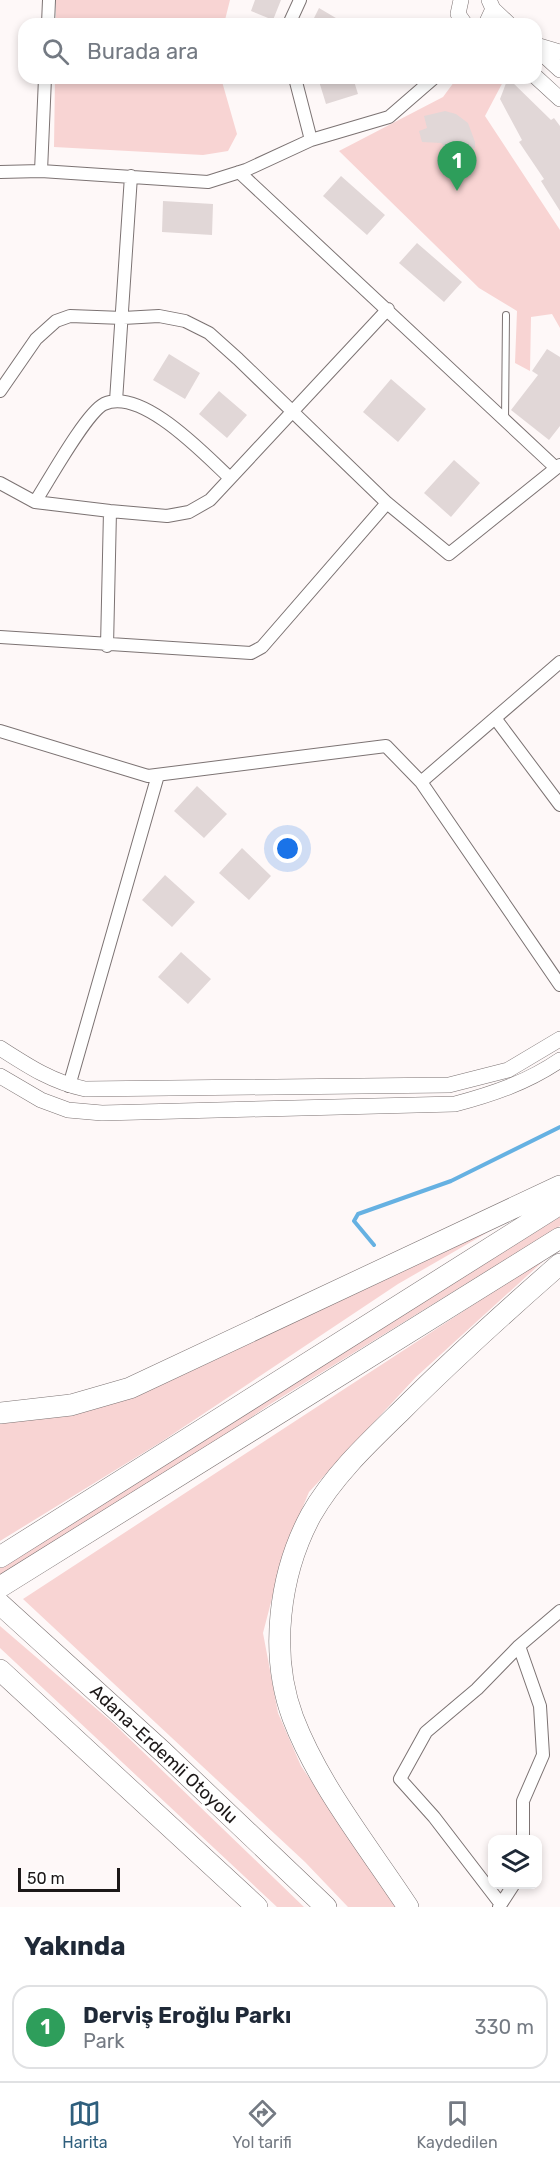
<!DOCTYPE html>
<html lang="tr">
<meta charset="utf-8">
<style>
:root{--surface:#fff;--page:#f6f6f7;--text:#1f2937;--muted:#747a83;--line:#e0e1e3;--accent:#2f5f7d}
body{margin:0;font-family:Rubik,sans-serif;background:var(--page);color:var(--text)}
.controls{position:absolute;right:18px;bottom:18px;display:grid;overflow:hidden;border-radius:12px;box-shadow:0 3px 9px #0003}
.controls button{width:54px;height:54px;display:grid;place-items:center;padding:0;border:0;border-bottom:2px solid var(--line);background:var(--surface);color:var(--text);font:30px sans-serif}
.scale{position:absolute;left:18px;bottom:15px;width:102px;box-sizing:border-box;padding-left:6px;border:3px solid #1c1818;border-top:0;font-size:16px;line-height:21px;white-space:nowrap;color:#1c1818;-webkit-text-stroke:4px #fff;paint-order:stroke}
.you{position:absolute;left:288px;top:849px;width:21px;height:21px;margin:-15px;border:4px solid #fff;border-radius:50%;background:#1a73e8;box-shadow:0 0 0 9px #1a73e833}
.badge{display:grid;place-items:center;width:39px;height:39px;border-radius:50%;background:var(--accent);color:#fff;font-size:20px;font-weight:700}
.pin{position:absolute;translate:-50% -50px;filter:drop-shadow(0 2px 3px #0008)}
.pin::after{content:'';position:absolute;top:32px;width:21px;height:18px;background:inherit;clip-path:polygon(0 0,100% 0,50% 100%)}
.list{margin:0;padding:0;list-style:none}
h2{display:flex;justify-content:space-between;align-items:center;height:78px;margin:0;padding:0 24px;font-size:26px}
h2 small{font-size:20px;font-weight:400;color:var(--muted)}
.list li{display:grid;grid-template-columns:39px 1fr auto;gap:18px;align-items:center;box-sizing:border-box;height:84px;margin:0 12px 12px;padding:0 12px;border:2px solid var(--line);border-radius:18px}
.list b{display:block;font-size:22px;white-space:nowrap}
.list p{margin:0;font-size:20px;white-space:nowrap;color:var(--muted)}
.list em{font-size:20px;font-style:normal;color:var(--muted)}
.icon{flex:none;width:33px;height:33px;fill:none;stroke:currentColor;stroke-width:2;stroke-linecap:round;stroke-linejoin:round}
.map{position:relative;flex:none;width:560px;height:1907px;overflow:hidden}
.search{position:absolute;background:var(--surface);box-shadow:0 3px 9px #0003;left:18px;right:18px;top:18px;height:66px;display:flex;align-items:center;gap:15px;box-sizing:border-box;padding:0 21px;border-radius:18px;color:var(--muted);font-size:22px}
.sheet{height:174px;background:var(--surface)}
nav{display:flex;justify-content:space-around;align-items:center;box-sizing:border-box;height:84px;border-top:2px solid var(--line);background:var(--surface);font-size:16px;color:var(--muted)}
nav a{display:grid;justify-items:center;gap:3px}
nav .on{color:var(--accent)}
.map>svg:first-child{display:block}
.green{fill:#f8d4d3}
.lines{fill:none;stroke-linecap:round;stroke-linejoin:round}
.stream{stroke:#66b1e2;stroke-width:4}
.building{fill:#e1d7d7}
.service-casing{stroke:#7c7373;stroke-width:8}
.minor-casing{stroke:#7c7373;stroke-width:14}
.tertiary-casing{stroke:#7c7373;stroke-width:16}
.motorway-casing{stroke:#7c7373;stroke-width:22}
.service{stroke:#fff;stroke-width:6}
.minor{stroke:#fff;stroke-width:12}
.tertiary{stroke:#fff;stroke-width:15}
.motorway{stroke:#fff;stroke-width:21}
.labels{text-anchor:middle;stroke-width:6;stroke-linejoin:round;paint-order:stroke}
.street-label{font-size:18px;fill:#1c1818;stroke:#fff}
</style>
<div class="map">
<svg width="560" height="1907" viewBox="0 0 560 1907">
<rect width="100%" height="100%" fill="#fef8f8"/>
<!-- green -->
<path class="green" d="M56 0H230L224 24H56Z
M55 78H221L237 134 228 151 203 155 54 147Z
M457 78H505L485 116 560 230V328L552 314 531 317 530 371 515 363 517 311 479 288 339 151 443 97Z
M560 1217V1226L272 1403 197 1454 0 1576V1565Z
M490 1231 398 1284 161 1442 0 1541V1422L70 1415Z
M551 1254 416 1377 309 1492 284 1552 263 1633 278 1713 301 1766 398 1907H348L305 1862 23 1599Z
M0 1626 114 1724 304 1907H277L0 1648Z"/>
<g class="lines">
<!-- stream -->
<path class="stream" d="M374 1245 354 1221 358 1214 451 1181 560 1127"/>
</g>
<!-- building -->
<path class="building" d="M255 0H281L273 20 251 11Z
M319 8 346 24H311Z
M318 78H353L358 94 326 104Z
M508 78 551 120 554 118 560 126V211L541 181 544 179 519 142 522 140 500 99Z
M445 111 456 114 468 123 475 142V148L464 151 465 159 453 162 446 148 441 143 422 142 419 131 427 128 424 116Z
M341 176 385 215 367 235 323 196Z
M163 201 213 204 212 235 162 232Z
M417 243 462 282 444 302 399 263Z
M547 349 560 357V426L549 440 511 410 538 375 532 371Z
M169 354 200 373 185 399 153 380Z
M391 379 426 409 398 442 363 412Z
M219 391 247 415 227 438 199 414Z
M454 460 480 483 451 517 424 493Z
M197 786 227 814 204 838 174 811Z
M242 848 271 876 249 900 219 873Z
M165 875 195 902 172 927 142 900Z
M181 952 211 979 188 1004 158 977Z"/>
<g class="lines">
<defs>
<path id="service" d="M505 420 506 315"/>
<path id="minor" d="M48 24 49 0
M289 24 300 0
M295 78 311 140
M41 171 45 78
M0 172 41 171 208 182 246 170 311 140 389 117 434 78
M239 172 556 468
M0 391 36 339 56 321 70 316 123 318 159 316 185 321 209 333 238 359 387 503 449 554 560 465
M116 401 131 176
M0 483 35 502 110 511 167 516 189 512 210 500 388 309
M35 502C48 482 86 413 104 404 142 387 205 455 230 478
M0 637 251 653 262 647 387 503
M107 646 110 511
M495 718 560 805
M0 731 148 776 386 746 421 782 560 985
M421 782 560 662
M69 1086 158 775
M523 1840V1801L543 1755 540 1706 519 1646 560 1611
M500 1903 434 1817 400 1779 426 1732 477 1689 519 1646
M499 1907 514 1884"/>
<path id="tertiary" d="M461 0 458 14 465 24
M489 0 493 9 509 24
M486 24 493 9
M536 45 560 52
M536 48 560 70
M536 77 560 99
M0 1048C28 1066 52 1082 85 1089L449 1085 508 1070 560 1039
M0 1076 41 1100 68 1110 102 1113 455 1104C493 1094 528 1082 560 1060"/>
<path id="motorway" d="M0 1413 71 1405 130 1388 560 1186
M0 1557 560 1204
M0 1587 560 1238
M0 1604 163 1752 326 1907
M0 1670 257 1907
M408 1907C368 1846 319 1786 293 1718 269 1654 279 1574 311 1515 333 1476 368 1443 400 1412 451 1361 505 1312 560 1264"/>
</defs>
<!-- service casing -->
<use href="#service" class="service-casing"/>
<!-- minor casing -->
<use href="#minor" class="minor-casing"/>
<!-- tertiary casing -->
<use href="#tertiary" class="tertiary-casing"/>
<!-- motorway casing -->
<use href="#motorway" class="motorway-casing"/>
<!-- service -->
<use href="#service" class="service"/>
<!-- minor -->
<use href="#minor" class="minor"/>
<!-- tertiary -->
<use href="#tertiary" class="tertiary"/>
<!-- motorway -->
<use href="#motorway" class="motorway"/>
</g>
<g class="labels">
<!-- street labels -->
<g class="street-label">
<text transform="translate(164 1754) rotate(43)" y="6">Adana-Erdemli Otoyolu</text>
</g>
</g>
</svg>
<div class="controls">
<button><svg class="icon" aria-label="layers" viewBox="0 0 24 24"><path d="M12 4l9 5-9 5-9-5zM3 14l9 5 9-5"/></svg></button>
</div>
<div class="scale">50 m</div>
<div class="you"></div>
<div class="pin badge" style="left:457px;top:191px;background:#2e9e5b">1</div>
<div class="search"><svg class="icon" aria-label="search" viewBox="0 0 24 24"><circle cx="10" cy="10" r="6"/><path d="M15 15l6 6"/></svg>Burada ara</div>
</div>
<section class="sheet">
<h2>Yakında<small></small></h2>
<ul class="list">
<li><span class="badge" style="background:#2e9e5b">1</span><div><b>Derviş Eroğlu Parkı</b><p>Park</p></div><em>330 m</em></li>
</ul>
</section>
<nav>
<a class="on"><svg class="icon" aria-label="map" viewBox="0 0 24 24"><path d="M3 6l6-2 6 2 6-2v14l-6 2-6-2-6 2zM9 4v14M15 6v14"/></svg>Harita</a>
<a><svg class="icon" aria-label="directions" viewBox="0 0 24 24"><path d="M12 3l9 9-9 9-9-9zM9 14v-3h6M13 9l2 2-2 2"/></svg>Yol tarifi</a>
<a><svg class="icon" aria-label="saved" viewBox="0 0 24 24"><path d="M7 4h10v16l-5-4-5 4z"/></svg>Kaydedilen</a>
</nav>
